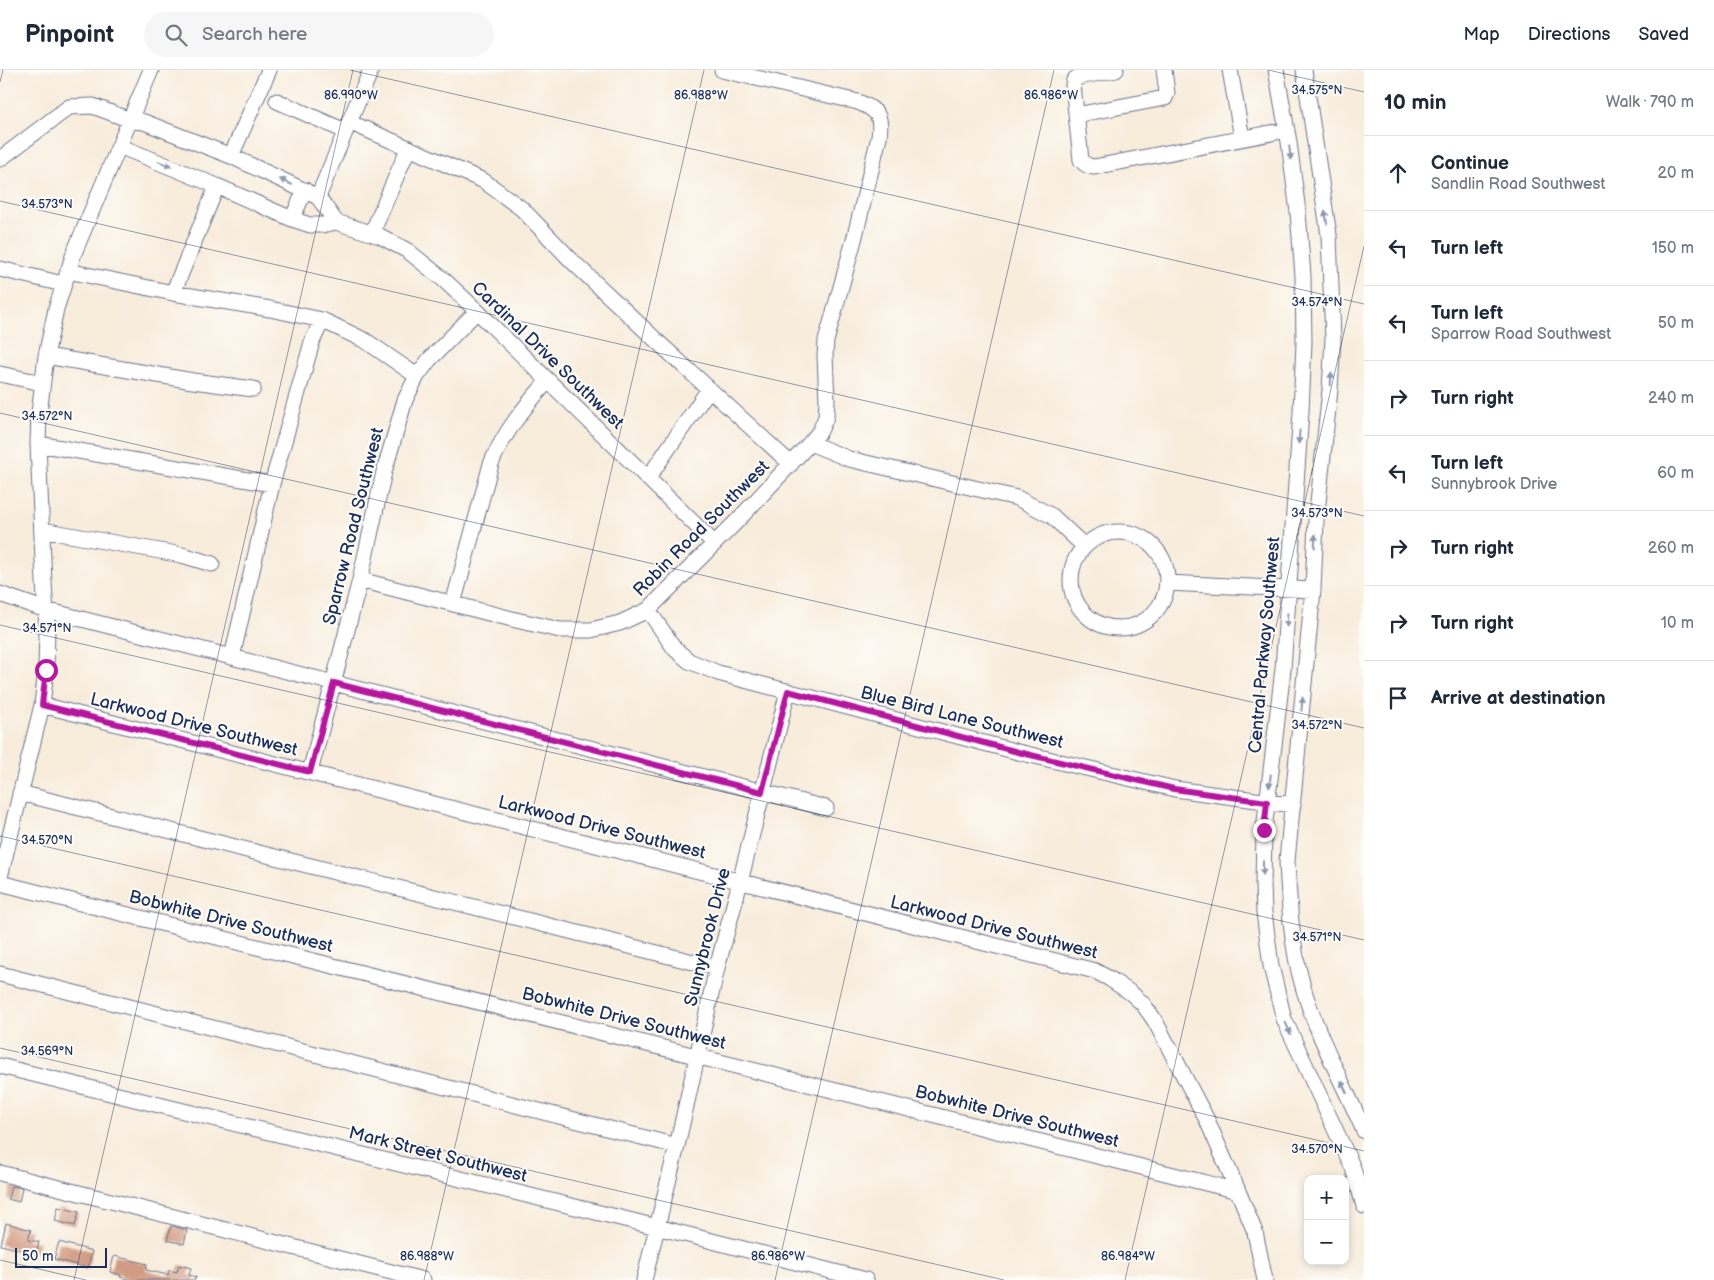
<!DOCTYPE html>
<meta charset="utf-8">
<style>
:root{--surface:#fff;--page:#f6f6f7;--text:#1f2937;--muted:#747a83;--line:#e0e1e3}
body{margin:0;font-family:"Balsamiq Sans",sans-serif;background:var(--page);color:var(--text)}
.controls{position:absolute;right:15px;bottom:15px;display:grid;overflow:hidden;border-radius:10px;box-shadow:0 2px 8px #0003}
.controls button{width:45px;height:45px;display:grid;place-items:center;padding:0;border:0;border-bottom:1px solid var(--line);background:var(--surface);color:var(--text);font:25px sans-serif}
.scale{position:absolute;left:15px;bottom:12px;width:92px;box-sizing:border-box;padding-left:5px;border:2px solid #1b2f5e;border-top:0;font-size:14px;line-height:18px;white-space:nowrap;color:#1b2f5e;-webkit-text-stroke:4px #fdfcf7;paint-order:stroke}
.stop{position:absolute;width:15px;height:15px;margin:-11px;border:4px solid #b5179e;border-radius:50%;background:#fff}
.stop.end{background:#b5179e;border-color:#fff;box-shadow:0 1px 5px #0008}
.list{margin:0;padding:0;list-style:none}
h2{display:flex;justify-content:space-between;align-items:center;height:65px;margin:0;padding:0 20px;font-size:21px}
h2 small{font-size:16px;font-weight:400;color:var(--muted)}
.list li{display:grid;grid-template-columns:32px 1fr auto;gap:15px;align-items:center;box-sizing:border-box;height:75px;padding:0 20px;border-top:1px solid var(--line)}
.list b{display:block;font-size:19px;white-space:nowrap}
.list p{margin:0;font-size:16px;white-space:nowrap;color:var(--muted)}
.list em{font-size:16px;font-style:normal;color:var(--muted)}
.icon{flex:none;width:28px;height:28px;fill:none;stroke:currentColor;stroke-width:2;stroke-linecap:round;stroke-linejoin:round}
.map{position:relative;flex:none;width:1364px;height:1210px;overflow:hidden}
header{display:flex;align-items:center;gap:30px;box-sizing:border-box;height:70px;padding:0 25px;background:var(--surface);border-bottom:1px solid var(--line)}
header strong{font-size:24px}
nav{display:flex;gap:28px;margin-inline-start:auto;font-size:18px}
.search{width:350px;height:45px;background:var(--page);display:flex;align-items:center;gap:12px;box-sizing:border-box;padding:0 18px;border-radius:28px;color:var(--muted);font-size:19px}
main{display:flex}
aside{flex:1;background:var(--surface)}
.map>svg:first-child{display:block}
.building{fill:#d29b83}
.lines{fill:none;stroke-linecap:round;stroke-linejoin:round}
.minor-casing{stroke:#68718a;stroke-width:17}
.minor{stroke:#fff;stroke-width:15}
.oneway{fill:#8d97ae}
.route{stroke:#b5179e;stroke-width:6}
.ticks{fill:none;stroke:#1b2f5e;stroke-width:1;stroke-opacity:0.45}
.labels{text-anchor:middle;stroke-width:4;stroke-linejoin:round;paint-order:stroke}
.street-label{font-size:18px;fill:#1b2f5e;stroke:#fdfcf7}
.ticks-label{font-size:12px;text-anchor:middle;fill:#1b2f5e;stroke:#fdfcf7;stroke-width:4;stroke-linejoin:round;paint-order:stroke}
</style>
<header>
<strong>Pinpoint</strong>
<div class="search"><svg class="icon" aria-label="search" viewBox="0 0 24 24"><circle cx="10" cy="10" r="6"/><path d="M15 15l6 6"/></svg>Search here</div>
<nav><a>Map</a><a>Directions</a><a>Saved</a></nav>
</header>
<main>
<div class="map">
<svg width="1364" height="1210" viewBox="0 0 1364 1210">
<rect width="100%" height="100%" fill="#fdfcf7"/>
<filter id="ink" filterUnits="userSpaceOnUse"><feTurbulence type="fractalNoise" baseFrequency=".02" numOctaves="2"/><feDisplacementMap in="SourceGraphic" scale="10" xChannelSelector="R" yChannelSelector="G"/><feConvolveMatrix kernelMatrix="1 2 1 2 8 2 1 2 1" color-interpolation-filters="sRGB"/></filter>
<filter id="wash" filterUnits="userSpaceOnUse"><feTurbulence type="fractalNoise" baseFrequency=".0096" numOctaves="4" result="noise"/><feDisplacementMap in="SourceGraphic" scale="20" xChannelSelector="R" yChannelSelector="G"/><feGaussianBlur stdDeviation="1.12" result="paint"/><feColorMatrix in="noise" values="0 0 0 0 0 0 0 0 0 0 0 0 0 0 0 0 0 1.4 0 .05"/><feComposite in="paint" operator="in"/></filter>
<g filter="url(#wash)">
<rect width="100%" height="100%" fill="#f8ecdb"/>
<g id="blocks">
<!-- building -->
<path class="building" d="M11 1116 22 1118 19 1132 8 1129Z
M58 1137 79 1142 75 1156 55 1151Z
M6 1153 31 1160 28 1170 39 1172 36 1184 1 1175Z
M171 1156 187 1160 184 1174 167 1170Z
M59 1172 92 1181 88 1198 54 1189Z
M114 1186 147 1194 146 1200 168 1205 169 1200 177 1202 179 1195 191 1198 189 1205 196 1207 195 1210H132L120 1207 121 1205 110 1202Z"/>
</g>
</g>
<g filter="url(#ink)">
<use href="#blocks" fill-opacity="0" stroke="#68718a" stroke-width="1"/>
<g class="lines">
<defs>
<path id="minor" d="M1116 0 1078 7 1074 10 1073 15 1081 90C1085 95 1088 96 1094 97L1287 60
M1230 0 1242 68
M1276 0 1289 72 1298 142 1303 206 1304 272 1301 342 1283 599 1264 760 1263 815 1264 842 1271 896 1284 949 1353 1098 1364 1136
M1304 0 1329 165 1333 269 1330 320 1316 451 1313 520 1287 791C1289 831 1291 874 1302 913 1316 965 1343 1012 1364 1061
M277 31 345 61
M1076 45 1165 28 1167 23 1164 0
M349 52 484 111 522 139 572 191 660 274 791 394
M119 76 217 116 292 149 310 155H322L336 152 380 166 408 181 444 210 477 241 714 473
M231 86 269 0
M0 89 69 37 93 36 130 50 144 52 231 86 318 127 336 152
M318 127 371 0
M292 149 305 120
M372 163 408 79
M0 199 63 214
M68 201 173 223 270 239 322 250 366 271 417 306
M173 223 217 116
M46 286 193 311 253 319
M0 304 42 313
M810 373 849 389 1017 428 1052 446 1084 476
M38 374 272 414
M648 408 709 319
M42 460 182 485 212 494
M1071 510a48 48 0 1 1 96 0a48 48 0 1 1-96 0Z
M360 510 516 550 560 560H591L620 553 648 540 738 450 810 373 820 361 826 347 827 331 825 286 826 271 854 170 879 67C882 46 878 40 858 32L722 0
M1167 513 1313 520
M0 524 46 540 826 738
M453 534 491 394C504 362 525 336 548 311
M648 540 675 579 689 591 718 603 1018 682 1175 719 1293 735
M232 587 272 414 312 272 322 250
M42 635 1095 901 1110 909 1131 923 1143 934 1155 951 1207 1050 1238 1121 1255 1162 1265 1210
M310 702 360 510 384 402 405 330 417 306 429 290 477 241
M20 723 717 898
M0 807 42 635 46 600 47 558 44 513 38 374 39 344 46 286 56 239 74 183 151 0
M0 813 1238 1121
M0 904 677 1076
M0 996 657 1157 866 1210
M0 1103 423 1210
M644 1210 677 1076 717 898 740 812 788 621"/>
</defs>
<!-- minor casing -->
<use href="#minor" class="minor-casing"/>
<!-- minor -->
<use href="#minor" class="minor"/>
</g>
<!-- one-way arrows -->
<defs><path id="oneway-solid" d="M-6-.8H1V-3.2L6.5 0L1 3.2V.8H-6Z" transform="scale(1.25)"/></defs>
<g class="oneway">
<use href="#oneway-solid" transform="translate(1290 83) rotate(83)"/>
<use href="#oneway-solid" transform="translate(165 94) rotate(22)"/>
<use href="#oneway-solid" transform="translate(286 112) rotate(-155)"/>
<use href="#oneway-solid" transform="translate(1326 147) rotate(-99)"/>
<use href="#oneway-solid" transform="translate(1331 309) rotate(-87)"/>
<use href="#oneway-solid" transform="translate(1299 367) rotate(95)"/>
<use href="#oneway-solid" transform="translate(1315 471) rotate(-87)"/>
<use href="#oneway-solid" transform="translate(1287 550) rotate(94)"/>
<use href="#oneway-solid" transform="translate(1302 634) rotate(-85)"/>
<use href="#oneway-solid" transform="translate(1270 711) rotate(97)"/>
<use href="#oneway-solid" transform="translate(1263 798) rotate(90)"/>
<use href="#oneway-solid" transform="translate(1288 958) rotate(66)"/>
<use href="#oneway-solid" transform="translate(1344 1017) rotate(-115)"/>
</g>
</g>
<g class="lines" filter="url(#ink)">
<!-- route -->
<path class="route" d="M46 600 42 635 310 702 334 613 762 722 788 621 1018 682 1174 719 1267 732 1264 760"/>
</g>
<!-- ticks -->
<path class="ticks" d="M350 0 1364 234M1268 0 1364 22M0 12 3 0M0 131 1364 446M0 343 1364 658M0 555 1364 870M0 766 1364 1081M0 978 1004 1210M0 1190 86 1210M74 1210 353 0M424 1210 704 0M775 1210 1054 0M1125 1210 1364 176"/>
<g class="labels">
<!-- street labels -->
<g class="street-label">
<text transform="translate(548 285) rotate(44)" y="6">Cardinal Drive Southwest</text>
<text transform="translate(353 456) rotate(-76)" y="6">Sparrow Road Southwest</text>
<text transform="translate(701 458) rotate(-45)" y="6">Robin Road Southwest</text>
<text transform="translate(1264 575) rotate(-85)" y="6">Central Parkway Southwest</text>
<text transform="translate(962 647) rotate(14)" y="6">Blue Bird Lane Southwest</text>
<text transform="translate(194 654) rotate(14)" y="6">Larkwood Drive Southwest</text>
<text transform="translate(602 757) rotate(14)" y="6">Larkwood Drive Southwest</text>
<text transform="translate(231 851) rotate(14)" y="6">Bobwhite Drive Southwest</text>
<text transform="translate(994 857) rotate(14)" y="6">Larkwood Drive Southwest</text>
<text transform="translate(707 867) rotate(-76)" y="6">Sunnybrook Drive</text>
<text transform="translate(624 948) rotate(14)" y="6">Bobwhite Drive Southwest</text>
<text transform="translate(1017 1046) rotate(14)" y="6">Bobwhite Drive Southwest</text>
<text transform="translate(438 1084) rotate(14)" y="6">Mark Street Southwest</text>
</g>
</g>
<g class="ticks-label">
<text x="1317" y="24">34.575°N</text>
<text x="351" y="29">86.990°W</text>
<text x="701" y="29">86.988°W</text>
<text x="1051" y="29">86.986°W</text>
<text x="47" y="138">34.573°N</text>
<text x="1317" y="236">34.574°N</text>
<text x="47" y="350">34.572°N</text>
<text x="1317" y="447">34.573°N</text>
<text x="47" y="562">34.571°N</text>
<text x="1317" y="659">34.572°N</text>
<text x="47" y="774">34.570°N</text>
<text x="1317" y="871">34.571°N</text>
<text x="47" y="985">34.569°N</text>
<text x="1317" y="1083">34.570°N</text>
<text x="427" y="1190">86.988°W</text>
<text x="778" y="1190">86.986°W</text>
<text x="1128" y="1190">86.984°W</text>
</g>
</svg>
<div class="controls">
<button>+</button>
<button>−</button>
</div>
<div class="scale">50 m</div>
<div class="stop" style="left:46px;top:600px"></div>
<div class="stop end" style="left:1264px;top:760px"></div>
</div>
<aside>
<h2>10 min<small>Walk · 790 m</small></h2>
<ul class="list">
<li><svg class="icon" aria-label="ahead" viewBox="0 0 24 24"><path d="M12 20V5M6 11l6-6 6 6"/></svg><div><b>Continue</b><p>Sandlin Road Southwest</p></div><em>20 m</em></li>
<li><svg class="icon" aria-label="left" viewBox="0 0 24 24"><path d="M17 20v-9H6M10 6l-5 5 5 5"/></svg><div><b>Turn left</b></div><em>150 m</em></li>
<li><svg class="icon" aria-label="left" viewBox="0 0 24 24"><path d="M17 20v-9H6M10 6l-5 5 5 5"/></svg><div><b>Turn left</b><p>Sparrow Road Southwest</p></div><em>50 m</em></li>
<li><svg class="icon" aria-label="right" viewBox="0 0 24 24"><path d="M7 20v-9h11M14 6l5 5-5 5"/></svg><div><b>Turn right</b></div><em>240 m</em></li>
<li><svg class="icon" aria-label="left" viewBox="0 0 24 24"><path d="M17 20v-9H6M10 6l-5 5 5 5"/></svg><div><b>Turn left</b><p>Sunnybrook Drive</p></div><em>60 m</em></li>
<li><svg class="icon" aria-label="right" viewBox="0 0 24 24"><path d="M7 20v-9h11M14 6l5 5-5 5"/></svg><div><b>Turn right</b></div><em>260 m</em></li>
<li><svg class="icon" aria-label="right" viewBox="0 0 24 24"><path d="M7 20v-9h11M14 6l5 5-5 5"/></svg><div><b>Turn right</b></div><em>10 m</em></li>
<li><svg class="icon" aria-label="arrive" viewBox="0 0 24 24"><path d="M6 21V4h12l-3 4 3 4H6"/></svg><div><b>Arrive at destination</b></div></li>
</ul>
</aside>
</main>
